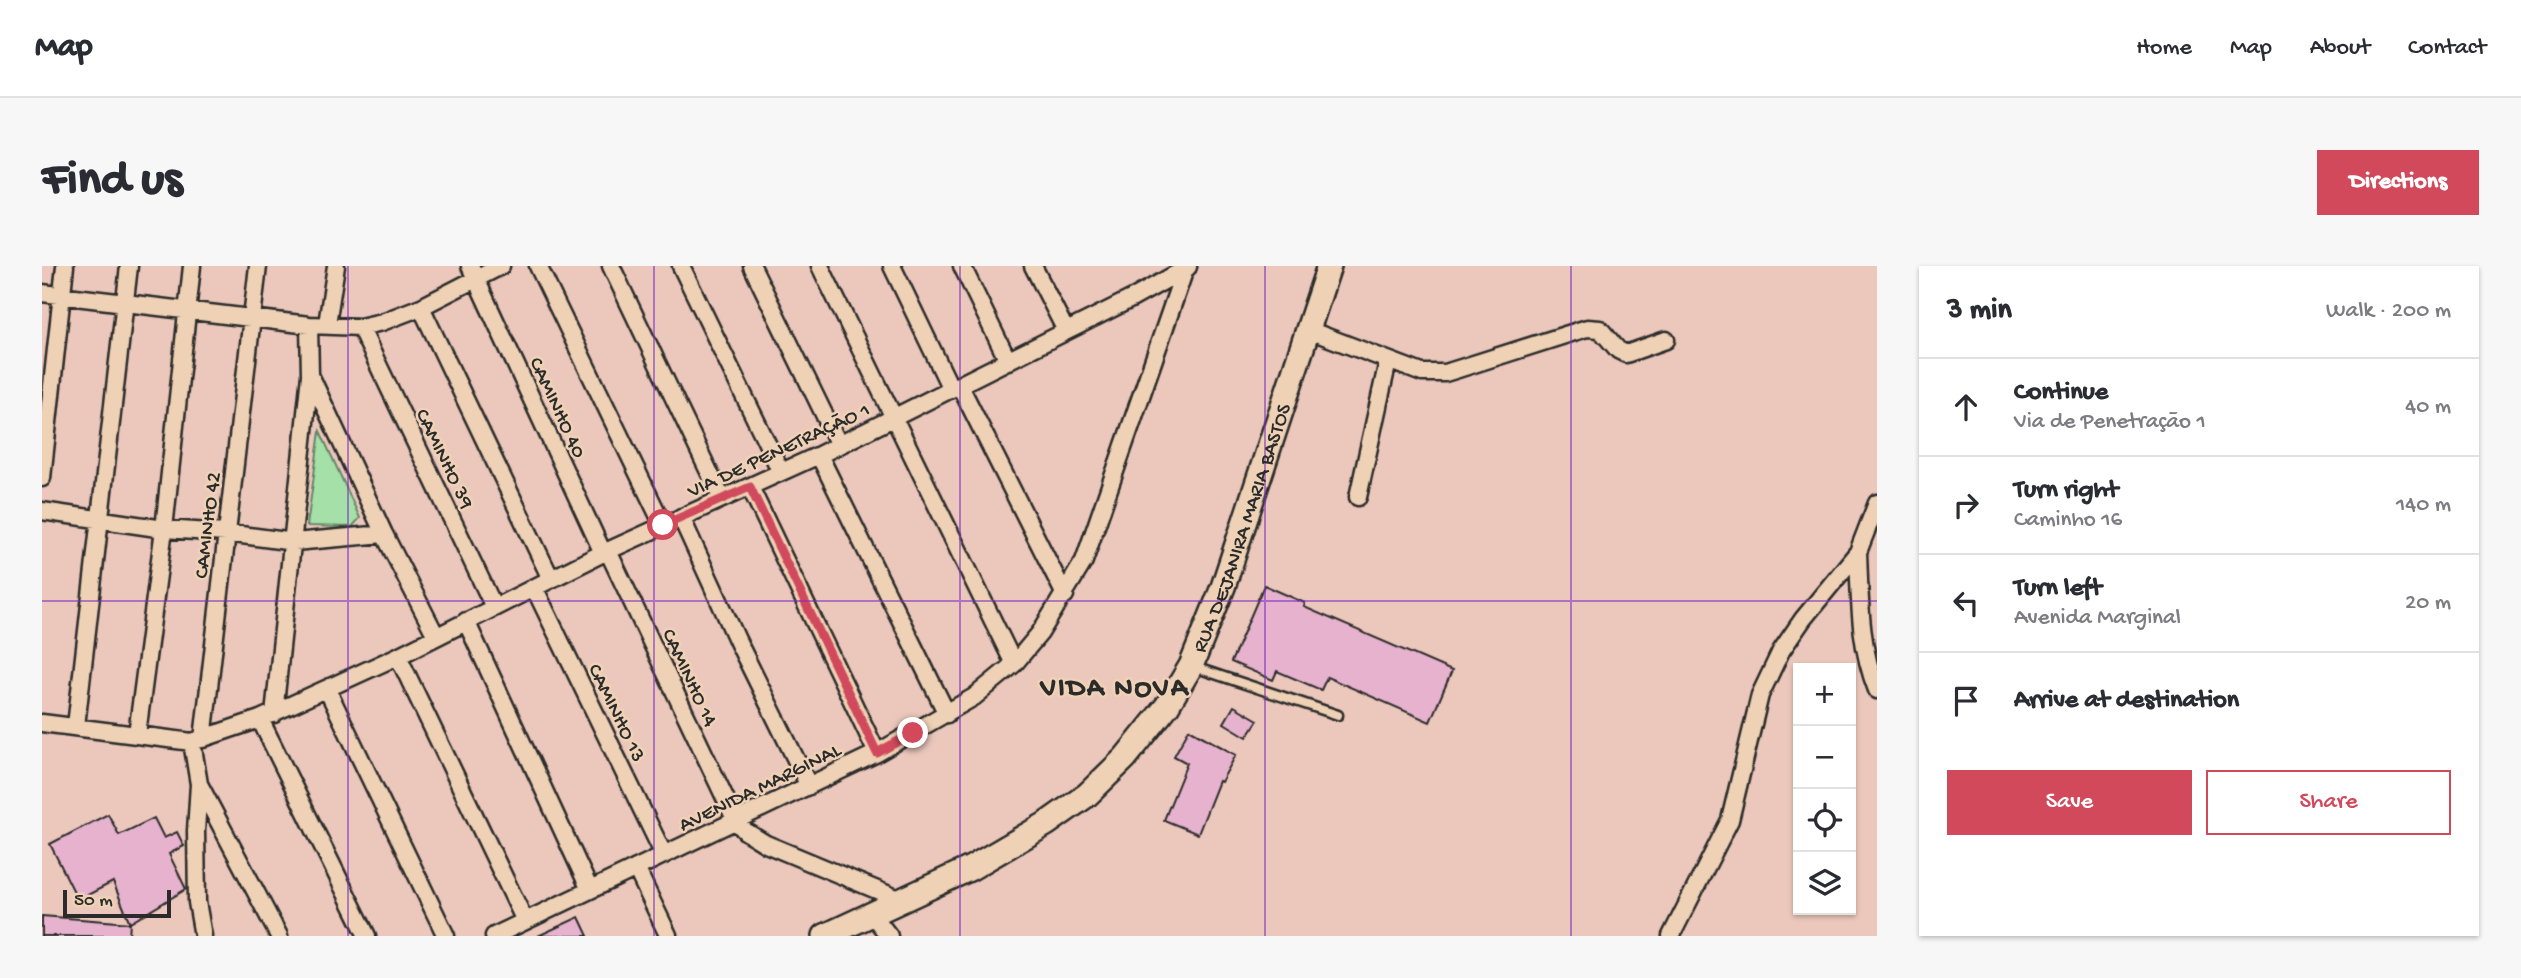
<!DOCTYPE html>
<meta charset="utf-8">
<style>
:root{--surface:#fff;--page:#f7f7f7;--text:#2b2b33;--muted:#7c7c81;--line:#e1e1e2;--accent:#d1495b}
body{margin:0;font-family:"Gochi Hand",sans-serif;background:var(--page);color:var(--text)}
.controls{position:absolute;right:21px;bottom:21px;display:grid;overflow:hidden;border-radius:0px;box-shadow:0 2px 5px #0004}
.controls button{width:63px;height:63px;display:grid;place-items:center;padding:0;border:0;border-bottom:2px solid var(--line);background:var(--surface);color:var(--text);font:35px sans-serif}
.scale{position:absolute;left:21px;bottom:18px;width:108px;box-sizing:border-box;padding-left:7px;border:4px solid #2b2b2b;border-top:0;font-size:19px;line-height:24px;white-space:nowrap;color:#2b2b2b;-webkit-text-stroke:5px #efd2b5;paint-order:stroke}
.stop{position:absolute;width:21px;height:21px;margin:-16px;border:5px solid #d1495b;border-radius:50%;background:#fff}
.stop.end{background:#d1495b;border-color:#fff;box-shadow:0 2px 7px #0008}
.list{margin:0;padding:0;list-style:none}
h2{display:flex;justify-content:space-between;align-items:center;height:91px;margin:0;padding:0 28px;font-size:30px}
h2 small{font-size:23px;font-weight:400;color:var(--muted)}
.list li{display:grid;grid-template-columns:46px 1fr auto;gap:21px;align-items:center;box-sizing:border-box;height:98px;padding:0 28px;border-top:2px solid var(--line)}
.list b{display:block;font-size:26px;white-space:nowrap}
.list p{margin:0;font-size:23px;white-space:nowrap;color:var(--muted)}
.list em{font-size:23px;font-style:normal;color:var(--muted)}
.actions{display:flex;gap:14px;padding:21px 28px}
.actions a{flex:1;padding:16px 0;border:2px solid var(--accent);border-radius:0px;text-align:center;font-size:24px;color:var(--accent)}
.actions .main{background:var(--accent);color:#fff}
.icon{flex:none;width:38px;height:38px;fill:none;stroke:currentColor;stroke-width:2;stroke-linecap:round;stroke-linejoin:round}
.map{position:relative;flex:none;width:1835px;height:670px;overflow:hidden;border-radius:0px}
header{display:flex;align-items:center;gap:42px;box-sizing:border-box;height:98px;padding:0 35px;background:var(--surface);border-bottom:2px solid var(--line)}
header strong{font-size:33px}
nav{display:flex;gap:38px;margin-inline-start:auto;font-size:24px}
.intro{display:flex;align-items:center;justify-content:space-between;box-sizing:border-box;height:168px;padding:0 42px}
h1{margin:0;font-size:49px}
.button{padding:18px 32px;border-radius:0px;background:var(--accent);color:#fff;font-size:24px;font-weight:700}
main{display:flex;gap:42px;padding:0 42px}
aside{flex:1;background:var(--surface);border-radius:0px;box-shadow:0 2px 5px #0004}
.map>svg:first-child{display:block}
.green{fill:#a4e0a7;stroke:#688669;stroke-width:2}
.building{fill:#e6b2ce;stroke:#2b2b2b;stroke-width:2}
.lines{fill:none;stroke-linecap:round;stroke-linejoin:round}
.lane-casing{stroke:#2b2b2b;stroke-width:13}
.street-casing{stroke:#2b2b2b;stroke-width:21}
.secondary-casing{stroke:#2b2b2b;stroke-width:28}
.lane{stroke:#efd2b5;stroke-width:8}
.street{stroke:#efd2b5;stroke-width:16}
.secondary{stroke:#efd2b5;stroke-width:23}
.route{stroke:#d1495b;stroke-width:9}
.grid{fill:none;stroke:#7b2cbf;stroke-width:2;stroke-opacity:0.55}
.labels{text-anchor:middle;stroke-width:5;stroke-linejoin:round;paint-order:stroke}
.street-label{font-size:21px;fill:#2b2b2b;stroke:#efd2b5}
.district-label{font-size:28px;font-weight:bold;letter-spacing:2px;fill:#2b2b2b;stroke:#efd2b5}
</style>
<header>
<strong>Map</strong>
<nav><a>Home</a><a>Map</a><a>About</a><a>Contact</a></nav>
</header>
<div class="intro"><h1>Find us</h1><a class="button">Directions</a></div>
<main>
<div class="map">
<svg width="1835" height="670" viewBox="0 0 1835 670">
<rect width="100%" height="100%" fill="#ecc8bc"/>
<filter id="ink" filterUnits="userSpaceOnUse"><feTurbulence type="fractalNoise" baseFrequency=".0143" numOctaves="2"/><feDisplacementMap in="SourceGraphic" scale="14" xChannelSelector="R" yChannelSelector="G"/><feConvolveMatrix kernelMatrix="1 2 1 2 8 2 1 2 1" color-interpolation-filters="sRGB"/></filter>
<g filter="url(#ink)">
<!-- green -->
<path class="green" d="M278 165 318 252 310 261 265 260Z"/>
<!-- building -->
<path class="building" d="M1222 319 1263 337 1262 341 1410 405 1388 456 1285 411 1279 424 1235 405 1231 414 1189 396Z
M1192 440 1216 454 1205 471 1182 457Z
M1147 463 1194 489 1179 516 1177 515 1156 568 1122 554 1145 497 1132 490Z
M66 548 77 569 112 552 122 572 135 566 142 580 127 588 144 623 88 657 71 616 36 634 8 578Z
M0 650 88 657 87 670H0Z
M537 651 546 670H496Z"/>
<g class="lines">
<defs>
<path id="lane" d="M1152 401 1296 449"/>
<path id="street" d="M428 0 561 287
M496 0 621 259
M569 0 680 233
M639 0 739 206
M710 0 797 179
M778 0 972 398
M850 0 909 123
M920 0 966 95
M991 0 1024 65
M0 27 267 59 318 61 340 56 379 41 459 0
M379 41 509 313
M285 58 294 0
M318 61 452 341
M1264 63 1380 107H1403L1416 103 1545 62 1558 63 1576 84 1584 88 1624 74
M269 111 342 268 394 370
M918 120 1023 329
M777 189 905 448
M0 212 23 0
M708 221 835 487
M1316 231 1346 95
M0 245 122 263 184 267 252 276 342 268
M639 251 696 376 767 520
M566 285 694 555 703 565 724 578 859 634
M1816 286C1818 333 1817 379 1835 424
M492 321 622 589
M424 355 548 624
M356 390 483 655
M285 423 404 670
M232 448 268 109 267 59
M218 453 325 670
M0 457 150 476 218 453 356 390 561 287 777 189 1091 32 1143 3 1141 0
M34 460 87 0
M95 468 122 263 150 0
M161 473 216 0
M150 476 157 518 154 565 155 636 161 670
M157 518 237 670
M594 602 626 669
M830 648 847 670
M452 670 835 487 932 431 972 398 998 367 1042 295 1143 3 1146 1
M1629 670 1688 554 1718 429 1739 385 1761 353 1816 286 1835 237"/>
<g id="secondary">
<path id="s1" d="M783 670 929 602 1004 558 1045 529 1083 492 1125 440 1149 400 1181 321 1287 0"/>
</g>
</defs>
<!-- lane casing -->
<use href="#lane" class="lane-casing"/>
<!-- street casing -->
<use href="#street" class="street-casing"/>
<!-- secondary casing -->
<use href="#secondary" class="secondary-casing"/>
<!-- lane -->
<use href="#lane" class="lane"/>
<!-- street -->
<use href="#street" class="street"/>
<!-- secondary -->
<use href="#secondary" class="secondary"/>
</g>
</g>
<g class="lines" filter="url(#ink)">
<!-- route -->
<path class="route" d="M621 259 708 221 835 487 871 467"/>
</g>
<!-- grid -->
<path class="grid" d="M306 0V670M612 0V670M918 0V670M1223 0V670M1529 0V670M0 335H1835"/>
<g class="labels">
<!-- street labels -->
<g class="street-label">
<text transform="translate(517 141) rotate(65)" y="7">CAMINHO 40</text>
<text transform="translate(736 183) rotate(-25)" y="7">VIA DE PENETRAÇÃO 1</text>
<text transform="translate(404 192) rotate(64)" y="7">CAMINHO 39</text>
<text transform="translate(164 259) rotate(-83)" y="7">CAMINHO 42</text>
<text dy="7" stroke="none"><textPath href="#s1" startOffset="612">RUA DEJANIRA MARIA BASTOS</textPath></text>
<text transform="translate(649 411) rotate(65)" y="7">CAMINHO 14</text>
<text transform="translate(576 446) rotate(64)" y="7">CAMINHO 13</text>
<text transform="translate(717 520) rotate(-26)" y="7">AVENIDA MARGINAL</text>
</g>
<!-- district labels -->
<g class="district-label">
<text x="1073" y="429">VIDA NOVA</text>
</g>
</g>
</svg>
<div class="controls">
<button>+</button>
<button>−</button>
<button><svg class="icon" aria-label="locate" viewBox="0 0 24 24"><circle cx="12" cy="12" r="6"/><path d="M12 2v4M12 18v4M2 12h4M18 12h4"/></svg></button>
<button><svg class="icon" aria-label="layers" viewBox="0 0 24 24"><path d="M12 4l9 5-9 5-9-5zM3 14l9 5 9-5"/></svg></button>
</div>
<div class="scale">50 m</div>
<div class="stop" style="left:621px;top:259px"></div>
<div class="stop end" style="left:871px;top:467px"></div>
</div>
<aside>
<h2>3 min<small>Walk · 200 m</small></h2>
<ul class="list">
<li><svg class="icon" aria-label="ahead" viewBox="0 0 24 24"><path d="M12 20V5M6 11l6-6 6 6"/></svg><div><b>Continue</b><p>Via de Penetração 1</p></div><em>40 m</em></li>
<li><svg class="icon" aria-label="right" viewBox="0 0 24 24"><path d="M7 20v-9h11M14 6l5 5-5 5"/></svg><div><b>Turn right</b><p>Caminho 16</p></div><em>140 m</em></li>
<li><svg class="icon" aria-label="left" viewBox="0 0 24 24"><path d="M17 20v-9H6M10 6l-5 5 5 5"/></svg><div><b>Turn left</b><p>Avenida Marginal</p></div><em>20 m</em></li>
<li><svg class="icon" aria-label="arrive" viewBox="0 0 24 24"><path d="M6 21V4h12l-3 4 3 4H6"/></svg><div><b>Arrive at destination</b></div></li>
</ul>
<div class="actions"><a class="main">Save</a><a>Share</a></div>
</aside>
</main>
